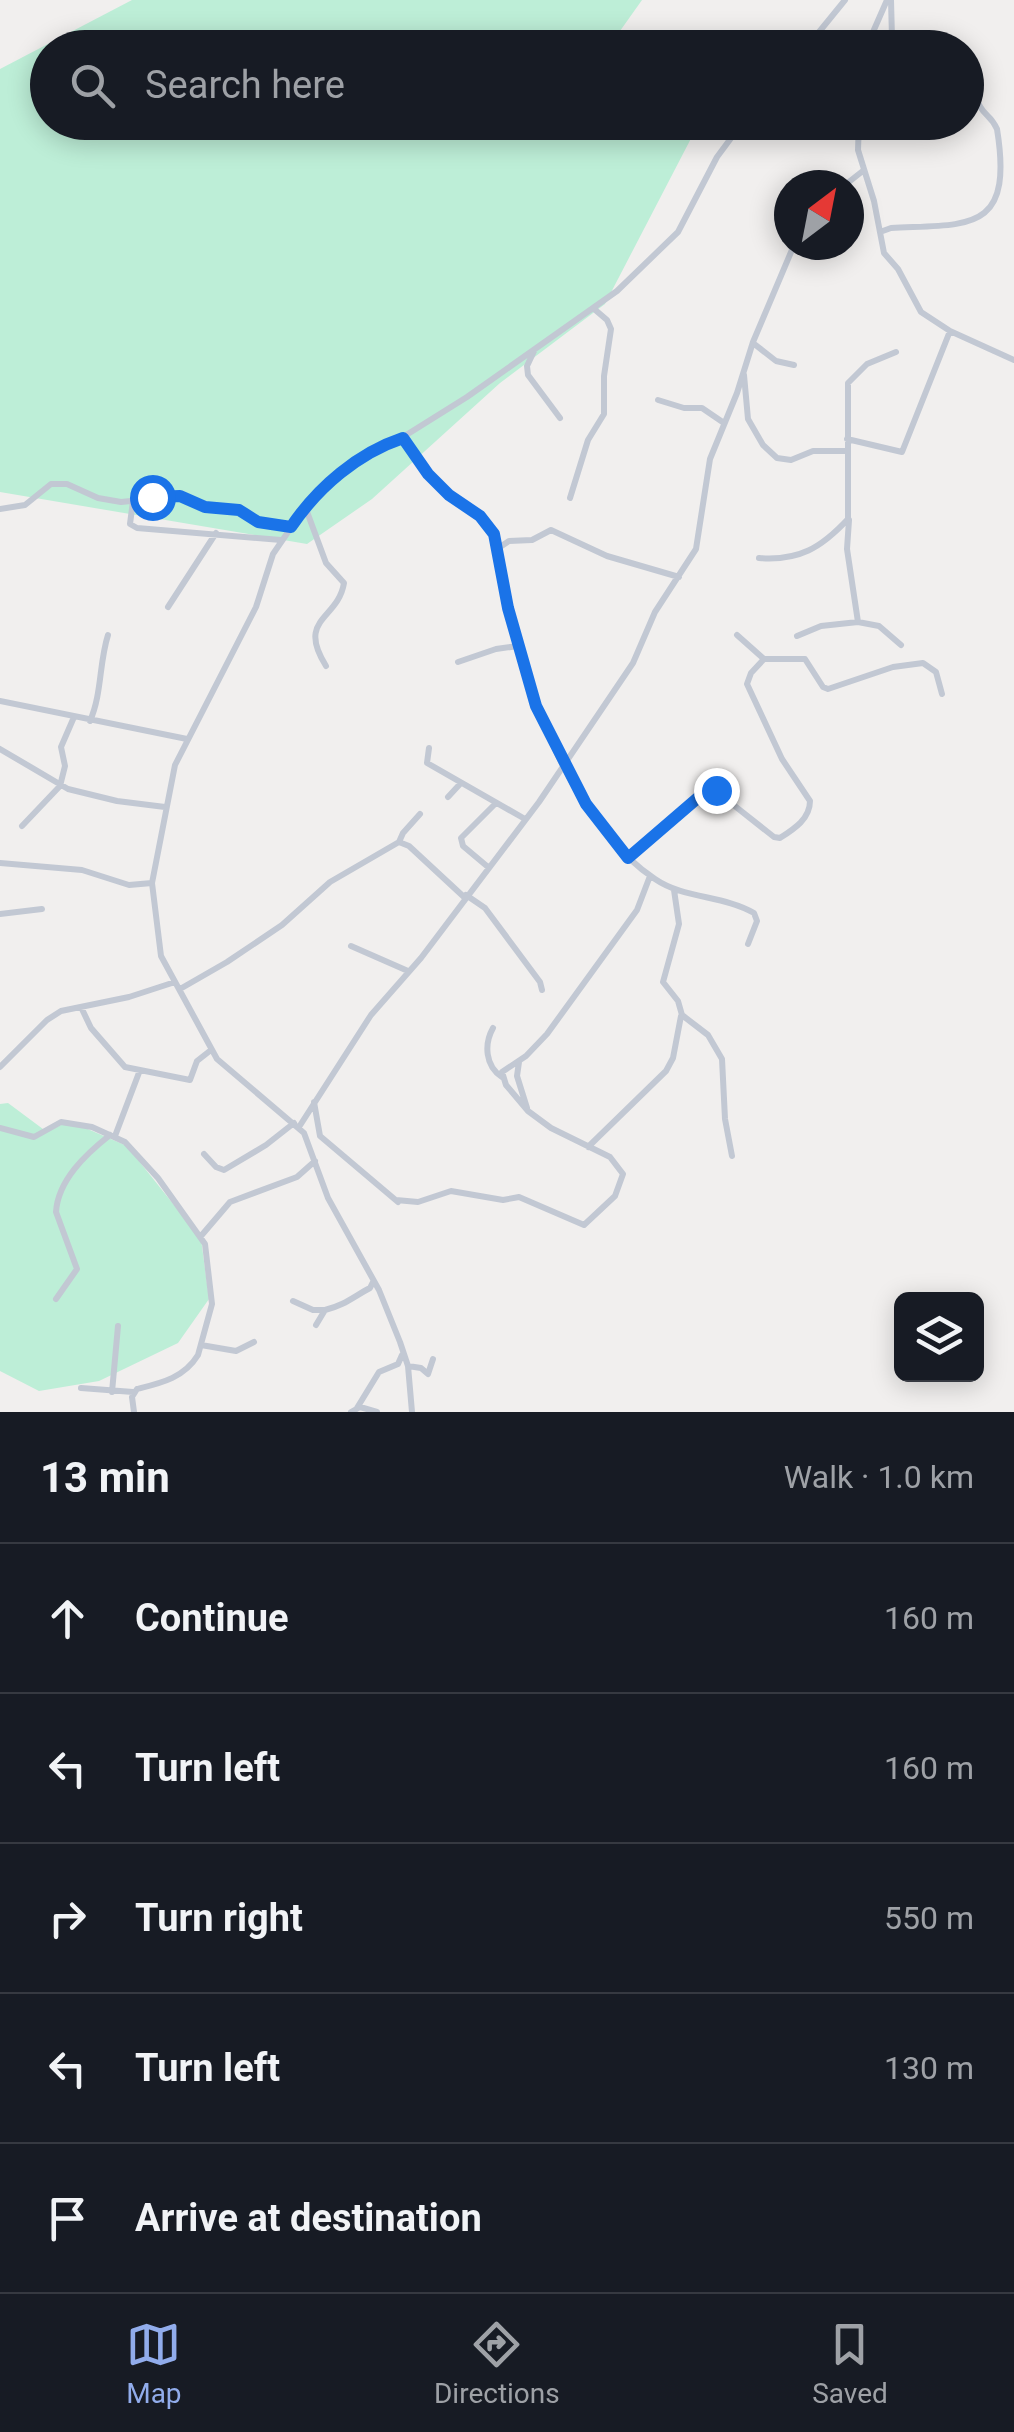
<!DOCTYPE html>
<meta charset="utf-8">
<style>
:root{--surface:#171b24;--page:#242831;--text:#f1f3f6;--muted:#9ea1a6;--line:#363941;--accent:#91aceb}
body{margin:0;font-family:Roboto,sans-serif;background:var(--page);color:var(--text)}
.controls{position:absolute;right:30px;bottom:30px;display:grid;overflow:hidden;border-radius:15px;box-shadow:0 5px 25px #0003}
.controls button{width:90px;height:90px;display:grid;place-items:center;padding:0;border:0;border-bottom:2px solid var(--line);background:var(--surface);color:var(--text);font:50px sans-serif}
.compass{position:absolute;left:774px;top:170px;width:90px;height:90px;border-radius:50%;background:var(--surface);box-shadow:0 5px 25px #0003;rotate:32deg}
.stop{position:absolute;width:30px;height:30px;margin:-22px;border:8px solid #1a73e8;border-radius:50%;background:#fff}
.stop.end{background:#1a73e8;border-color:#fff;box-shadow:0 2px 10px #0008}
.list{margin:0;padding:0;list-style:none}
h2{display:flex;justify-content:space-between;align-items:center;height:130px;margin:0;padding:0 40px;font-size:42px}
h2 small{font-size:32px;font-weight:400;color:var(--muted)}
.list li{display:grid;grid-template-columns:65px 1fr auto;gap:30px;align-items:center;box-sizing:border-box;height:150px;padding:0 40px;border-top:2px solid var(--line)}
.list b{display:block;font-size:38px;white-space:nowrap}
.list em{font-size:32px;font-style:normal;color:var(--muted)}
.icon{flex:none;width:55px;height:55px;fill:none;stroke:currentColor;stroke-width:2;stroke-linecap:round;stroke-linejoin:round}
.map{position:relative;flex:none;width:1014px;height:1412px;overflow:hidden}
.search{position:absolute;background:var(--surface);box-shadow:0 5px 25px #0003;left:30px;right:30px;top:30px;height:110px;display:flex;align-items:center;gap:25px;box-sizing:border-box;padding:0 35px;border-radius:55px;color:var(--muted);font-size:38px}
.sheet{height:880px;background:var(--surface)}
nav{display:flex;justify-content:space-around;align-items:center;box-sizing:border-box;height:140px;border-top:2px solid var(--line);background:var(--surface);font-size:28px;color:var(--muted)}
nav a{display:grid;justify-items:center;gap:5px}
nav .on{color:var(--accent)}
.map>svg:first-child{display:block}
.green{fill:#bdeed7}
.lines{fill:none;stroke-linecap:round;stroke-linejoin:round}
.minor{stroke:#c2c8d3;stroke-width:6}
.route{stroke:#1a73e8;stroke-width:12}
</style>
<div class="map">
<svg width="1014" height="1412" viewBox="0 0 1014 1412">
<rect width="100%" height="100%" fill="#f1efee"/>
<!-- green -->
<path class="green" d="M132 0H642L620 31 633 47 48 48V122L698 125 605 304 500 383 372 499 307 544 0 492V69Z
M8 1103 47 1132 63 1124 83 1127 127 1146 201 1239 209 1299 178 1343 99 1381 39 1391 0 1371V1104Z"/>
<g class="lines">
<!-- minor -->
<path class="minor" d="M891 0 892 38
M806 48 845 0
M866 48 887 0
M859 122 858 150 874 201 884 253 898 269 921 312 950 331 1014 360
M845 185 864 170
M880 232 891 228C968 224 1014 234 997 129 989 111 980 117 975 91
M753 343 776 361 794 365
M535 349 527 366 528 375 560 418
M744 375 748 419 763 445 777 458 791 460 813 451H846
M658 400 684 408H702L724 423
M403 437C415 456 428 477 445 491 460 504 482 511 491 529 501 548 503 589 508 611 530 701 574 825 655 879 684 899 723 895 754 913L757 921 748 944
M847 439 902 452 950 331
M570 498 588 440 604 414V376L611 329 607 320 593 308
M133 501 130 524 137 528 281 540
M0 509 25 505 51 484H67L98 498 121 502 180 496 205 507 239 510 258 521 290 526
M306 509 326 563 344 583C338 620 296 618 326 666
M849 520 847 549 858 622 879 626 901 645
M497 549 509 541 532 540 551 530 607 556 679 577
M759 558C799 561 821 548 848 519V383L867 364 896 352
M168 607 216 533
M737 635 764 659
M797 636 821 626 858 622
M458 662 496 649 518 646
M0 701 187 739
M90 721C102 694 99 663 108 635
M429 748 427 763 525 819
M0 749 68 789 117 801 165 807
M448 797 460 784
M22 826 60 786 65 766 61 747 74 717
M399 842 403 833 420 814
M628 858 712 788 774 837 780 838C794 829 810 819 810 801L782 759 747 684 751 673 764 659H805L823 687 828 689 893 667 923 663 936 672 942 694
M0 863 82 870 129 885 152 883
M488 867 463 846 461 838 496 803
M674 890 679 924 663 982 678 1001 682 1015 708 1035 722 1059 725 1119 732 1156
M466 895 485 908 540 982 542 990
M0 914 42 909
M351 946 408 971
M180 989 227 962 282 925 330 882 399 842 409 846 464 897
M81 1007 91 1028 125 1067 190 1080 197 1061 211 1050
M493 1028C484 1044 485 1066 502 1077
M519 1062 517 1076 527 1108
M0 1067 47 1020 61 1011 129 997 175 982
M314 1102 320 1136 398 1202
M299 1127 371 1015 421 958 539 802 633 663 655 612 696 549 710 459 737 393 753 342 794 245
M0 1128 34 1137 61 1122 92 1127 125 1142 158 1178 205 1244 212 1304 198 1355C184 1378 161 1383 137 1389L132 1397 134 1412
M115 1136 140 1070
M588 1147 666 1071 673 1058 681 1016
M204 1154 216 1167 224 1170 266 1145 294 1123
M396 1200 418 1202 451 1191 503 1200 519 1197 584 1225 615 1196 623 1174 610 1157 551 1128 528 1111 506 1085 502 1072 526 1056 547 1034 637 910 650 876
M201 1236 230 1202 297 1177 315 1161
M56 1299 77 1269 56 1212C58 1180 86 1154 110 1135
M293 1301 313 1310H324
M316 1325 325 1310C345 1305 353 1297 370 1288L373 1282
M201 1345 236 1351 254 1342
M408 1366 421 1368 428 1374 433 1359
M81 1388 133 1392
M112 1392 118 1326
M357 1408 379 1372 398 1364 402 1355
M351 1412 360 1407 377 1412
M412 1412 408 1366 400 1342 379 1290 328 1198 304 1133 217 1059 161 956 152 883 175 765 256 607 273 554 301 513 338 474 373 449 403 437 467 397 617 291 678 232 717 157 743 122"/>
</g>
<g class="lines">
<!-- route -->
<path class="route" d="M152 497 180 496 205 507 239 510 258 522 291 527C318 487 358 453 403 438L428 474 449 495 480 516 494 534 508 608 536 706 586 804 628 858 707 790H716"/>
</g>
</svg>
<div class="controls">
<button><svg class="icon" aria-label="layers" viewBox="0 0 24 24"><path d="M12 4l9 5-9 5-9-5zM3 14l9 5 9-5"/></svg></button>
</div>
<svg class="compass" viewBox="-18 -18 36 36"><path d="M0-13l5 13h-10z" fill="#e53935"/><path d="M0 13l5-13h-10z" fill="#9ea1a6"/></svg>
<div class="stop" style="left:152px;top:497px"></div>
<div class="stop end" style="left:716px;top:790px"></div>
<div class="search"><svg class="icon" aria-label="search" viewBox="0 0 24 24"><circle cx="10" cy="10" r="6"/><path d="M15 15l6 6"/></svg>Search here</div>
</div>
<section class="sheet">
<h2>13 min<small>Walk · 1.0 km</small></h2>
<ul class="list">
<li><svg class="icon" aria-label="ahead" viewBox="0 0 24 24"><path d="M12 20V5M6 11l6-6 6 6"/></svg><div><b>Continue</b></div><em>160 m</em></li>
<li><svg class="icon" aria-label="left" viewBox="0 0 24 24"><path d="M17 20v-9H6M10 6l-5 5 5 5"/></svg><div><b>Turn left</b></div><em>160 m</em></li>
<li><svg class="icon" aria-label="right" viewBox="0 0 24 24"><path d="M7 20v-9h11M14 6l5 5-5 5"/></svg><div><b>Turn right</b></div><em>550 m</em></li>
<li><svg class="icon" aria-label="left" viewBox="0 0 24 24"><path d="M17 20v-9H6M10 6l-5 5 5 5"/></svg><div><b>Turn left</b></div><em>130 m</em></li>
<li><svg class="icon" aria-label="arrive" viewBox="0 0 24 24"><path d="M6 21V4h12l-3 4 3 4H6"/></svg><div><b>Arrive at destination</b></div></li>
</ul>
</section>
<nav>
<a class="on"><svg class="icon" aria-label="map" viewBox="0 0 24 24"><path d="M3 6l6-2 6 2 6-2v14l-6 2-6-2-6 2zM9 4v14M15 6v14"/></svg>Map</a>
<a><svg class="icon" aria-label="directions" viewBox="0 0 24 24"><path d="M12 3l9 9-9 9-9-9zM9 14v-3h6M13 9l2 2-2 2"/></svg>Directions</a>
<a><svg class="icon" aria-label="saved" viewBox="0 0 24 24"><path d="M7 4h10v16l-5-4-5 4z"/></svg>Saved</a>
</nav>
